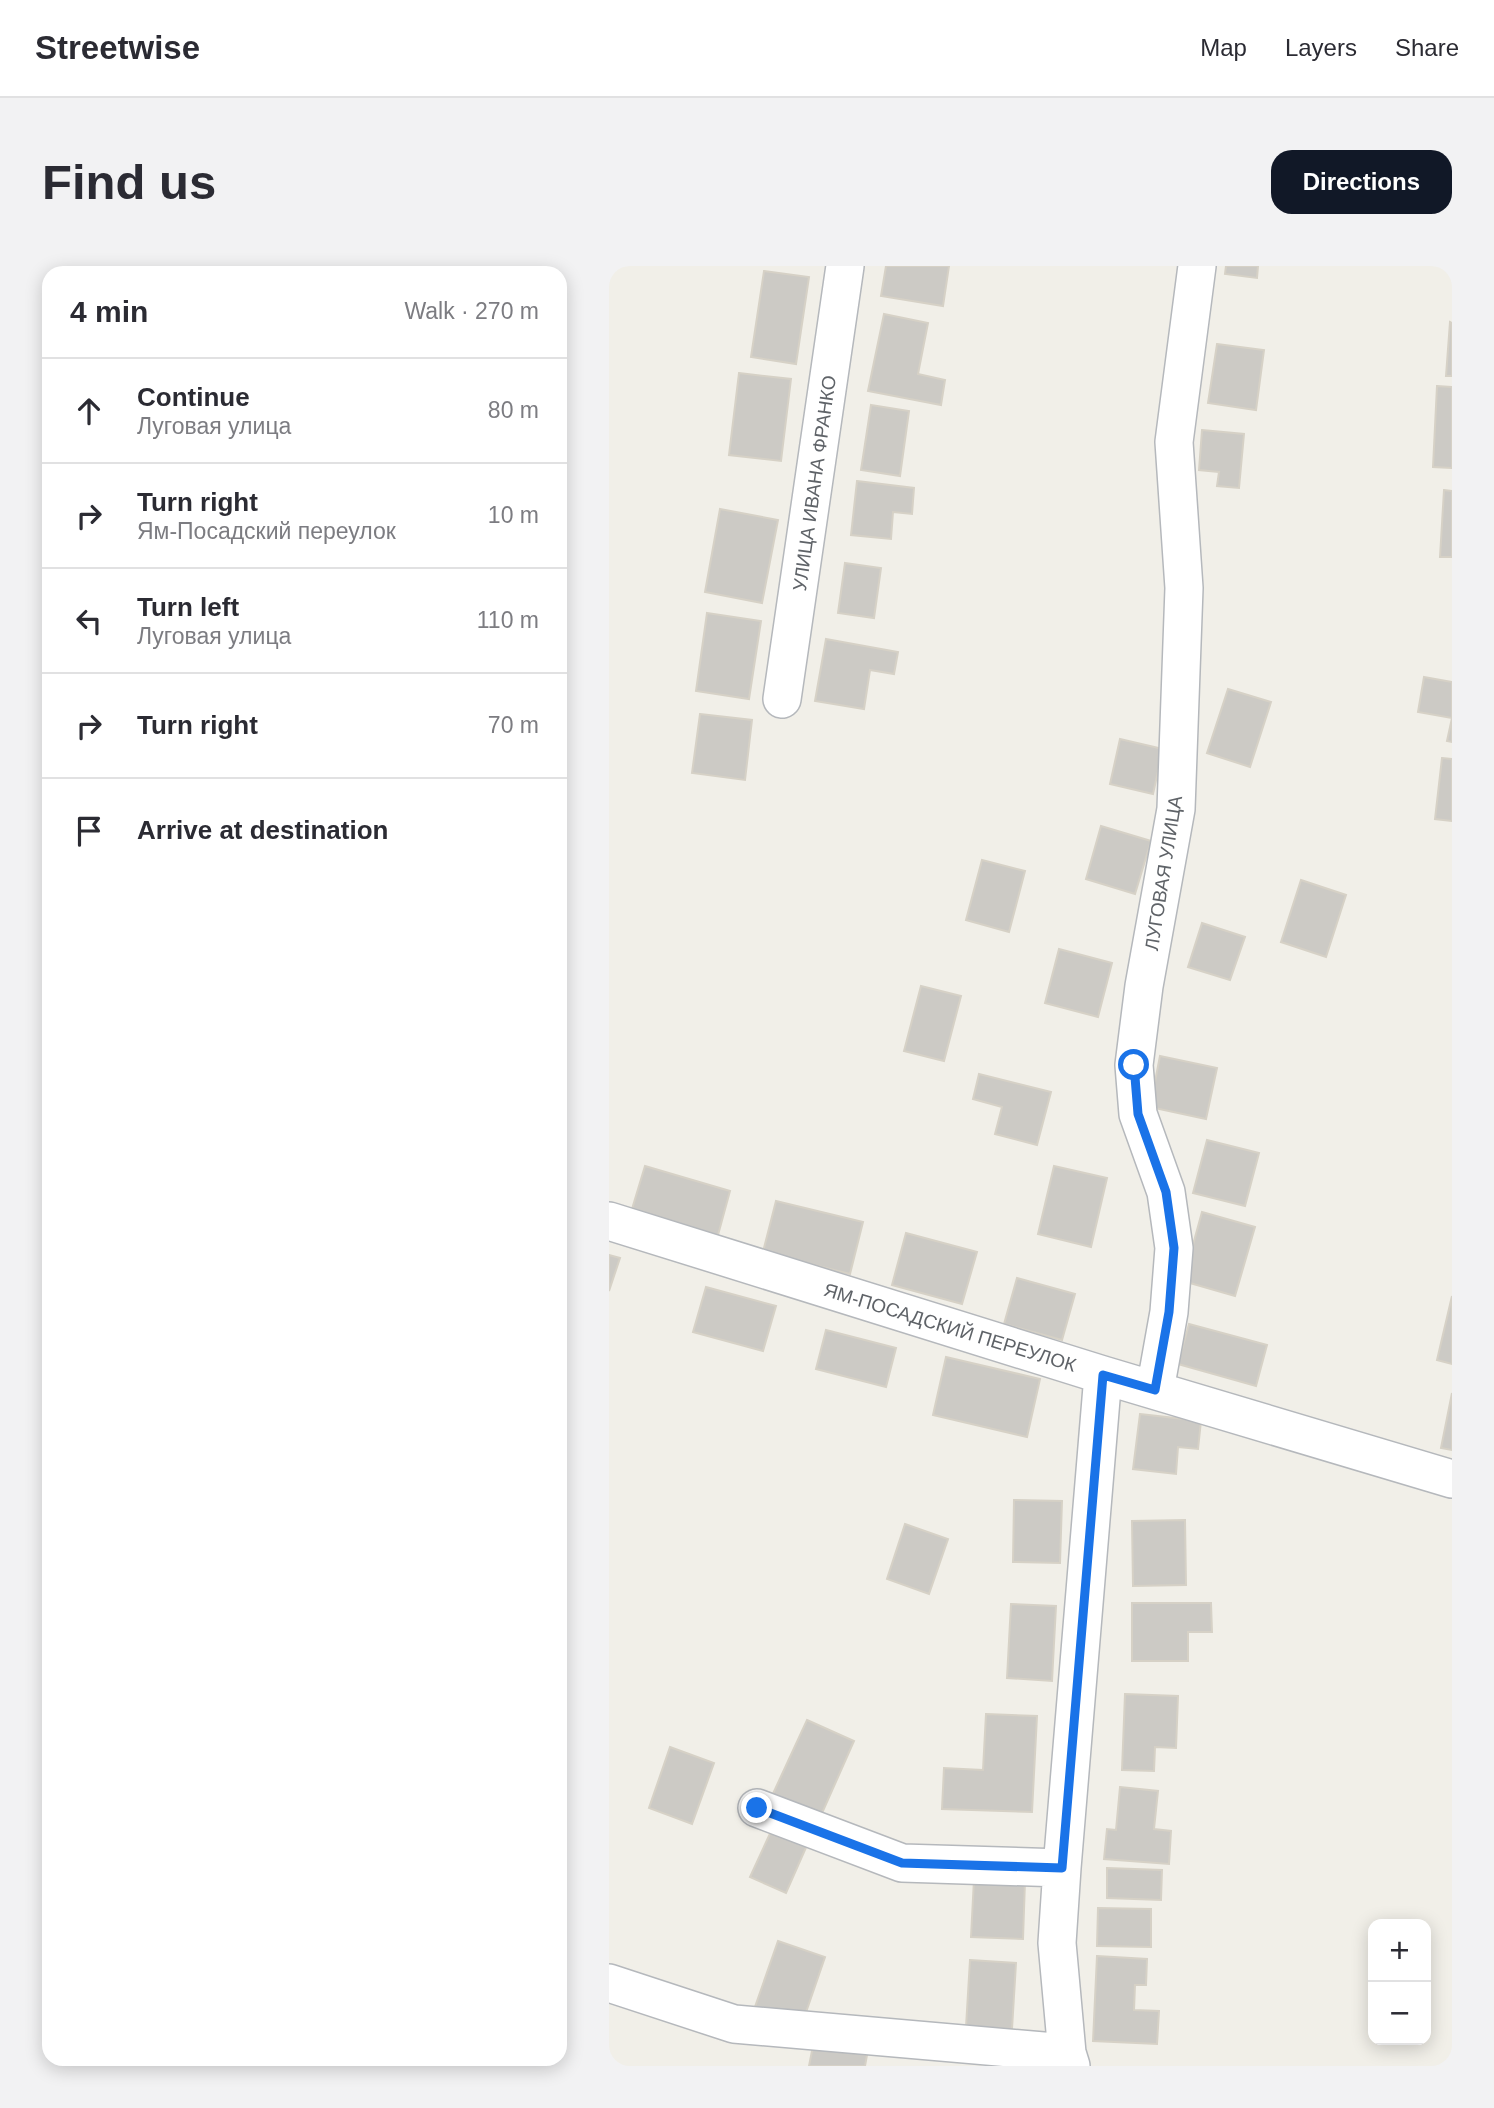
<!DOCTYPE html>
<meta charset="utf-8">
<style>
:root{--surface:#fff;--page:#f2f2f3;--text:#2b2b33;--muted:#7c7c81;--line:#e1e1e2;--accent:#111827}
body{margin:0;font-family:Arial,sans-serif;background:var(--page);color:var(--text)}
.controls{position:absolute;right:21px;bottom:21px;display:grid;overflow:hidden;border-radius:14px;box-shadow:0 4px 18px #0003}
.controls button{width:63px;height:63px;display:grid;place-items:center;padding:0;border:0;border-bottom:2px solid var(--line);background:var(--surface);color:var(--text);font:35px sans-serif}
.stop{position:absolute;width:21px;height:21px;margin:-16px;border:5px solid #1a73e8;border-radius:50%;background:#fff}
.stop.end{background:#1a73e8;border-color:#fff;box-shadow:0 2px 7px #0008}
.list{margin:0;padding:0;list-style:none}
h2{display:flex;justify-content:space-between;align-items:center;height:91px;margin:0;padding:0 28px;font-size:30px}
h2 small{font-size:23px;font-weight:400;color:var(--muted)}
.list li{display:grid;grid-template-columns:46px 1fr auto;gap:21px;align-items:center;box-sizing:border-box;height:105px;padding:0 28px;border-top:2px solid var(--line)}
.list b{display:block;font-size:26px;white-space:nowrap}
.list p{margin:0;font-size:23px;white-space:nowrap;color:var(--muted)}
.list em{font-size:23px;font-style:normal;color:var(--muted)}
.icon{flex:none;width:38px;height:38px;fill:none;stroke:currentColor;stroke-width:2;stroke-linecap:round;stroke-linejoin:round}
.map{position:relative;flex:none;width:843px;height:1800px;overflow:hidden;border-radius:21px}
header{display:flex;align-items:center;gap:42px;box-sizing:border-box;height:98px;padding:0 35px;background:var(--surface);border-bottom:2px solid var(--line)}
header strong{font-size:33px}
nav{display:flex;gap:38px;margin-inline-start:auto;font-size:24px}
.intro{display:flex;align-items:center;justify-content:space-between;box-sizing:border-box;height:168px;padding:0 42px}
h1{margin:0;font-size:49px}
.button{padding:18px 32px;border-radius:21px;background:var(--accent);color:#fff;font-size:24px;font-weight:700}
main{display:flex;gap:42px;padding:0 42px}
aside{flex:1;background:var(--surface);border-radius:21px;box-shadow:0 4px 18px #0003}
.map>svg:first-child{display:block}
.building{fill:#cccac5;stroke:#d6d1c6;stroke-width:2}
.lines{fill:none;stroke-linecap:round;stroke-linejoin:round}
.minor-casing{stroke:#b5b8bc;stroke-width:40}
.minor{stroke:#fff;stroke-width:37}
.route{stroke:#1a73e8;stroke-width:9}
.labels{text-anchor:middle;stroke-width:7;stroke-linejoin:round;paint-order:stroke}
.street-label{font-size:19px;fill:#5f6368;stroke:#fff}
</style>
<header>
<strong>Streetwise</strong>
<nav><a>Map</a><a>Layers</a><a>Share</a></nav>
</header>
<div class="intro"><h1>Find us</h1><a class="button">Directions</a></div>
<main>
<aside>
<h2>4 min<small>Walk · 270 m</small></h2>
<ul class="list">
<li><svg class="icon" aria-label="ahead" viewBox="0 0 24 24"><path d="M12 20V5M6 11l6-6 6 6"/></svg><div><b>Continue</b><p>Луговая улица</p></div><em>80 m</em></li>
<li><svg class="icon" aria-label="right" viewBox="0 0 24 24"><path d="M7 20v-9h11M14 6l5 5-5 5"/></svg><div><b>Turn right</b><p>Ям-Посадский переулок</p></div><em>10 m</em></li>
<li><svg class="icon" aria-label="left" viewBox="0 0 24 24"><path d="M17 20v-9H6M10 6l-5 5 5 5"/></svg><div><b>Turn left</b><p>Луговая улица</p></div><em>110 m</em></li>
<li><svg class="icon" aria-label="right" viewBox="0 0 24 24"><path d="M7 20v-9h11M14 6l5 5-5 5"/></svg><div><b>Turn right</b></div><em>70 m</em></li>
<li><svg class="icon" aria-label="arrive" viewBox="0 0 24 24"><path d="M6 21V4h12l-3 4 3 4H6"/></svg><div><b>Arrive at destination</b></div></li>
</ul>
</aside>
<div class="map">
<svg width="843" height="1800" viewBox="0 0 843 1800">
<rect width="100%" height="100%" fill="#f1efe8"/>
<!-- building -->
<path class="building" d="M277 0H340L334 40 272 30Z
M617 0H649L648 12 616 8Z
M155 5 200 11 187 98 142 91Z
M275 48 319 57 309 108 336 114 332 139 259 125Z
M841 56 843 57V110H837Z
M608 78 655 84 647 144 599 137Z
M130 107 182 113 172 195 120 189Z
M828 120 843 121V202L824 201Z
M262 139 300 145 291 210 252 204Z
M593 164 635 168 630 222 608 220 610 206 590 204Z
M248 215 305 222 303 248 284 246 282 273 242 269Z
M835 224 843 225V291H831Z
M111 243 169 254 153 337 96 326Z
M236 297 272 302 265 352 229 347Z
M98 347 152 355 140 433 87 425Z
M217 373 289 386 285 408 261 404 255 443 206 435Z
M815 411 843 416V476L838 475 843 452 809 446Z
M619 423 662 436 641 501 598 487Z
M91 448 143 454 136 514 83 507Z
M511 473 554 483 544 528 501 518Z
M833 492 843 493V555L826 553Z
M492 560 542 575 526 628 477 613Z
M373 594 416 605 400 666 357 654Z
M692 614 737 629 717 691 672 676Z
M593 657 636 671 621 714 579 701Z
M450 683 503 697 489 751 436 737Z
M312 720 352 730 335 795 295 785Z
M551 790 608 802 597 853 541 841Z
M370 808 442 826 428 879 386 868 393 841 364 833Z
M598 874 650 887 636 940 584 927Z
M36 900 121 925 109 969 23 943Z
M445 900 498 912 482 981 429 968Z
M167 935 254 956 241 1008 154 986Z
M593 946 646 961 626 1030 574 1015Z
M297 967 368 986 353 1038 283 1019Z
M0 989 11 992 0 1025Z
M408 1012 466 1028 453 1074 395 1058Z
M97 1021 167 1040 154 1085 84 1066Z
M843 1030V1098L828 1094Z
M580 1058 658 1079 647 1120 569 1098Z
M217 1064 287 1082 277 1121 207 1103Z
M337 1091 431 1113 418 1171 324 1149Z
M843 1127V1184L832 1182Z
M531 1148 592 1155 589 1183 569 1181 567 1208 524 1203Z
M405 1234 453 1235 451 1297 404 1296Z
M576 1254 577 1319 524 1320 523 1255Z
M296 1258 339 1273 320 1328 278 1313Z
M523 1337H602L603 1366H579V1395H523Z
M402 1338 447 1340 443 1415 398 1412Z
M516 1428 569 1430 567 1482 546 1481 545 1505 513 1504Z
M377 1448 428 1450 423 1546 333 1543 335 1502 374 1504Z
M198 1454 245 1475 210 1554 162 1532Z
M61 1481 105 1497 83 1558 40 1542Z
M511 1521 549 1525 545 1563 562 1565 560 1598 495 1593 498 1563 507 1564Z
M164 1561 199 1577 177 1627 141 1611Z
M498 1602 553 1604 552 1634 498 1632Z
M365 1613 416 1615 414 1673 362 1671Z
M489 1642 542 1643V1681L488 1680Z
M169 1675 216 1691 193 1758 146 1741Z
M488 1690 538 1693 537 1719H526L525 1744 550 1745 548 1778 484 1775Z
M361 1694 407 1697 403 1763 357 1761Z
M204 1780 258 1789 256 1800H200Z"/>
<g class="lines">
<defs>
<path id="minor" d="M173 433 236 0
M0 955 494 1109 843 1213
M546 1124 560 1046 565 982 557 926 529 848 525 799 535 720 567 543 575 322 565 176 588 0
M148 1542 293 1597 453 1602
M0 1717 125 1758 458 1787
M462 1800 458 1787 448 1677 453 1602 494 1109"/>
</defs>
<!-- minor casing -->
<use href="#minor" class="minor-casing"/>
<!-- minor -->
<use href="#minor" class="minor"/>
</g>
<g class="lines">
<!-- route -->
<path class="route" d="M148 1542 293 1597 453 1602 494 1109 546 1124 560 1046 565 982 557 926 529 848 525 799"/>
</g>
<g class="labels">
<!-- street labels -->
<g class="street-label">
<text transform="translate(205 217) rotate(-82)" y="7">УЛИЦА ИВАНА ФРАНКО</text>
<text transform="translate(554 607) rotate(-81)" y="7">ЛУГОВАЯ УЛИЦА</text>
<text transform="translate(341 1061) rotate(17)" y="7">ЯМ-ПОСАДСКИЙ ПЕРЕУЛОК</text>
</g>
</g>
</svg>
<div class="controls">
<button>+</button>
<button>−</button>
</div>
<div class="stop" style="left:525px;top:799px"></div>
<div class="stop end" style="left:148px;top:1542px"></div>
</div>
</main>
